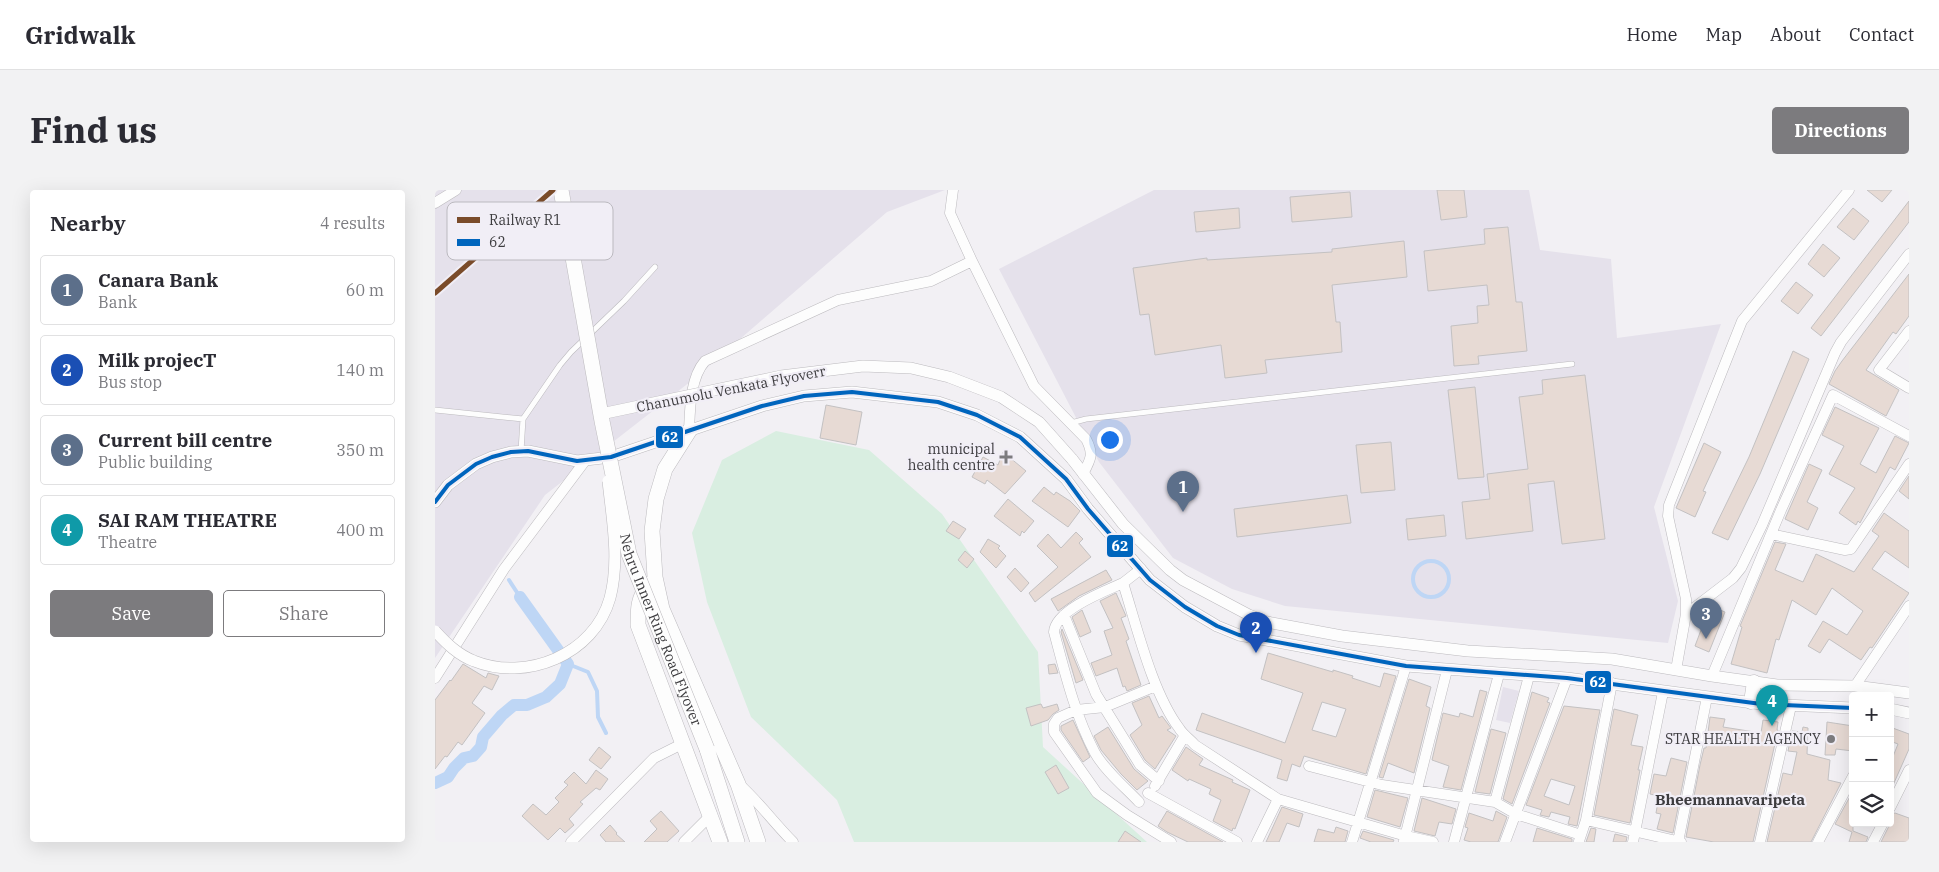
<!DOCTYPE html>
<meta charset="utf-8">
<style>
:root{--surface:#fff;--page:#f2f2f3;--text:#2b2b33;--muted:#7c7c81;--line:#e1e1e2;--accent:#7c7b7e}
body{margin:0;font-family:"IBM Plex Serif",serif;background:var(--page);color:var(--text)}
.controls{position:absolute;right:15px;bottom:15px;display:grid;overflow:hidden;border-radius:5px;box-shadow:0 5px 20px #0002}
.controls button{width:45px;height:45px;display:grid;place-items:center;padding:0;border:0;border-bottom:1px solid var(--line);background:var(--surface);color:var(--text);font:25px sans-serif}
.you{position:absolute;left:674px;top:249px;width:18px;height:18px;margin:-12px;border:4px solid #fff;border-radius:50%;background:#1a73e8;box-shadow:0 0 0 8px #1a73e833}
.badge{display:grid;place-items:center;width:32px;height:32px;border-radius:50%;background:var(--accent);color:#fff;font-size:16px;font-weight:700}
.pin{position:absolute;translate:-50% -41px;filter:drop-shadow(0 1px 2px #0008)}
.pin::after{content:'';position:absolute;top:26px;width:18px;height:15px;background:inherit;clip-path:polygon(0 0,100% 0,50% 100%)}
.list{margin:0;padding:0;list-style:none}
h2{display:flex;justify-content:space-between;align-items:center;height:65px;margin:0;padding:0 20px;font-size:21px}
h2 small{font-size:16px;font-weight:400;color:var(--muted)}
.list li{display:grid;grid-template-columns:32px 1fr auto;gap:15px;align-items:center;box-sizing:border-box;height:70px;margin:0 10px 10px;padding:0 10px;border:1px solid var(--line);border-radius:5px}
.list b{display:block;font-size:19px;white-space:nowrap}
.list p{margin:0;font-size:16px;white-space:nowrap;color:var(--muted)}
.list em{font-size:16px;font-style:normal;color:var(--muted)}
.actions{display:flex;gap:10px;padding:15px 20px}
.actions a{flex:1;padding:11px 0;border:1px solid var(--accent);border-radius:5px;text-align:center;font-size:18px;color:var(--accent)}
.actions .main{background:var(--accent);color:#fff}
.icon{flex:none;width:28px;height:28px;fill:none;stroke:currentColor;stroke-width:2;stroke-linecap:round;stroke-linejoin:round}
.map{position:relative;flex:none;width:1474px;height:652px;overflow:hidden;border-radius:5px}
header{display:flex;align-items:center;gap:30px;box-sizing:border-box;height:70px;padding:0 25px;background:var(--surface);border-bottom:1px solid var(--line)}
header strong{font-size:24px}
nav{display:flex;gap:28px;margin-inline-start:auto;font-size:18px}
.intro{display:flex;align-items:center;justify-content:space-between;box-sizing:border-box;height:120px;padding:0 30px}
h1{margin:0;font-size:35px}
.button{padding:12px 22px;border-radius:5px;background:var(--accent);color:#fff;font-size:18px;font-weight:700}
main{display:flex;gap:30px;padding:0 30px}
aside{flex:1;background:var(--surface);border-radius:5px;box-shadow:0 5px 20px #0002}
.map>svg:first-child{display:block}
.built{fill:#e5e1eb}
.green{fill:#d9eee1}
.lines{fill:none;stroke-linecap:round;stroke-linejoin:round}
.stream{stroke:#bed6f5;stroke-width:4}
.canal{stroke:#bed6f5;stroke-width:12}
.building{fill:#e7dad4;stroke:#c3c1c2;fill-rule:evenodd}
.service-casing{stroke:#bcbabe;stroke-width:6}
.minor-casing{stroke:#bcbabe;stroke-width:11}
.tertiary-casing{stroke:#bcbabe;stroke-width:12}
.secondary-casing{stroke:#bcbabe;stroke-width:15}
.primary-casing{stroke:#bcbabe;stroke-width:16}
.service{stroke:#fdfdfd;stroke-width:5}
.minor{stroke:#fdfdfd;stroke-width:10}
.tertiary{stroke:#fdfdfd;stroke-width:11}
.secondary{stroke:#fdfdfd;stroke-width:14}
.primary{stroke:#fdfdfd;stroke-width:15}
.tertiary-bridge-casing{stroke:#bcbabe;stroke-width:12;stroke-linecap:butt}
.primary-bridge-casing{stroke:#bcbabe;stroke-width:16;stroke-linecap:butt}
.tertiary-bridge{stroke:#fdfdfd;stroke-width:11}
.primary-bridge{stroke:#fdfdfd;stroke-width:15}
.bus-1-casing{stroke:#f1eef6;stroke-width:8}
.bus-1{stroke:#0065bd;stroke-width:4}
.rail-1-casing{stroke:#f1eef6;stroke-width:9}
.rail-1{stroke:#7a4b2a;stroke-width:5}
.poi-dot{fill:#7c7b7e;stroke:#f1eef6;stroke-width:2}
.labels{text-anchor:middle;stroke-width:4.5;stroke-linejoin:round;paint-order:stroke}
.street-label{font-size:14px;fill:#3d3c3f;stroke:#f1eef6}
.poi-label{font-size:14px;fill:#3d3c3f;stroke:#f1eef6;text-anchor:end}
.neighbourhood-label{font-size:15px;font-weight:bold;fill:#3d3c3f;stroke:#f1eef6}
.key{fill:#f1eef6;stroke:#bbb9bf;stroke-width:1}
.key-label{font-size:14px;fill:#3d3c3f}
.line-badge{stroke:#f1eef6;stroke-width:2}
.badge-label{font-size:14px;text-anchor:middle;font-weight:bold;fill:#fff}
</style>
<header>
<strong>Gridwalk</strong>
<nav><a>Home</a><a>Map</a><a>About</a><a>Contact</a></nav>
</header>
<div class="intro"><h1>Find us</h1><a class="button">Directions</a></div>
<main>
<aside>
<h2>Nearby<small>4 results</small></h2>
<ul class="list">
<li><span class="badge" style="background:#5c6f8a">1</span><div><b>Canara Bank</b><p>Bank</p></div><em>60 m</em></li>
<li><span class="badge" style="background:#1a4fb4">2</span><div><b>Milk projecT</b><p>Bus stop</p></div><em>140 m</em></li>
<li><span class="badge" style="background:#5c6f8a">3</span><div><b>Current bill centre</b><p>Public building</p></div><em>350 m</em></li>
<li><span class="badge" style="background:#0f9aa8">4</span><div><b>SAI RAM THEATRE</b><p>Theatre</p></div><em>400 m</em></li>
</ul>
<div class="actions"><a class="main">Save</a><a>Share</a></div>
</aside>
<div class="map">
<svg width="1474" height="652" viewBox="0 0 1474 652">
<rect width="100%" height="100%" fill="#f2f0f4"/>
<!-- built -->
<path class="built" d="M0 0H510L452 22 260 188 110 305 0 468Z
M719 0H1094L1105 60 1176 69 1182 148 1286 134 1219 317 1243 411 1233 453 850 416 797 399 738 368 664 272 564 79Z
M1068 497 1084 501 1075 533 1061 530Z"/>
<!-- green -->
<path class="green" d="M341 241 434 260 507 324 603 462 608 557 712 652H419L402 610 316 527 272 412 257 343 287 270Z"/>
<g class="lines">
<!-- stream -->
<path class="stream" d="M978 389a18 18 0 1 1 36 0a18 18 0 1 1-36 0Z
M74 390 85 407
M133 474 153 482 162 501 163 527 171 543"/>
<!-- canal -->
<path class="canal" d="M0 593 13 587 19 578 29 568 38 566 46 557 48 547 67 525 79 515H92L111 507 125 494 133 474 85 407"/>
</g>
<!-- building -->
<path class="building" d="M1002 0H1029L1032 27 1006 30Z
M1432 0H1457L1447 12Z
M915 2 917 27 857 32 855 7Z
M1474 11V32L1386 146 1376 138Z
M804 18 805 38 761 42 759 22Z
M1418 18 1434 31 1419 50 1402 37Z
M1073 37 1081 112H1087L1092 161 1043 166 1044 174 1019 176 1016 136 1043 133 1042 116 1054 115 1052 95 993 101 989 61 1050 54 1049 39Z
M969 51 972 87 897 95 901 132H905L907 162 830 170 832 183 790 188 786 155 720 165 714 124 705 125 698 78 772 68V70L897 62V59Z
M1388 54 1405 68 1389 87 1373 74Z
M1474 84V126L1461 144 1458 142 1431 180 1464 200 1451 226 1394 194 1400 181 1407 171Z
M1361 92 1378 105 1363 124 1346 111Z
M1358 161 1374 169 1325 284 1293 350 1277 343 1314 267Z
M1150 185 1170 349 1127 354 1119 291 1093 294 1098 341 1031 349 1027 312 1055 309 1052 284 1093 279 1084 207 1108 204 1107 190Z
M1040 197 1049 287 1023 289 1013 200Z
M391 215 427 222 421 255 385 248Z
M1400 217 1444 238 1425 274 1441 283 1460 246 1474 253 1460 280 1455 277 1425 333 1423 331 1421 335 1404 323 1420 298 1394 284 1409 256 1387 245Z
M956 252 960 300 926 303 921 255Z
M1269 253 1286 262 1268 301 1271 302 1260 327 1241 318Z
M568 262 591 281 570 304 552 290 550 294 537 287 548 267 563 275Z
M1374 274 1387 280 1372 312 1383 318 1373 340 1350 329Z
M1474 286V309L1464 301Z
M609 297 619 305 621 302 635 311 645 321 633 337 597 311Z
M912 305 916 333 802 347 799 319Z
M573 309 599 331 589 343 587 341 585 346 559 326Z
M1449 323 1474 341V378L1450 361 1437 379 1474 403 1437 458 1435 457 1426 470 1394 449 1385 463 1373 456 1388 431 1412 445 1428 421 1397 398 1381 425 1357 410 1344 450 1341 449 1332 483 1296 474 1307 437 1305 436 1340 352 1351 354 1340 380 1368 392 1381 364 1419 382 1444 346 1437 341Z
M1009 325 1011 346 973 350 971 329Z
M518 331 531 339 524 349 511 341Z
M641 342 648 349 644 353 656 367 600 412 594 403 623 377 602 356 613 344 626 358Z
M553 349 565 356 563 358 571 366 561 378 545 362Z
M530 361 539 369 532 378 523 370Z
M580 378 594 393 586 402 572 387Z
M671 380 677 390 644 406 623 421 616 409Z
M681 403 691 426 686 428 694 449 691 451 706 495 692 501 690 496 688 497 682 478 661 486 656 473 677 465 669 441 678 438 665 411Z
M1275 416 1290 422 1274 462 1260 456Z
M647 420 656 442 645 447 637 427Z
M627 439 648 490 641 493 626 442Z
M833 463 898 482V480L918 486 917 488 945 497 949 483 961 486 931 584 869 566 865 577 857 574 852 591 842 588 847 570 761 540 767 523 850 553 868 503 826 489ZM887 512 911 519 901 547 877 540Z
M28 474 51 488 53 483 64 486 57 500 49 496 37 513 50 523 27 555 23 552 12 567 10 566 0 579V510L15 490 16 491Z
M620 474 623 483 614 484 613 475Z
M974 489 996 497 991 516 995 518 979 583 953 573 948 588 944 587Z
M1045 500 1052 502 1026 600 1008 597 1014 576 997 570 1008 523 1024 527 1025 523 1038 527Z
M1097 502 1114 508 1112 512 1115 513 1077 614 1068 609Z
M714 506 724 528 727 526 736 538 732 540 741 546 720 579 710 570 695 545 707 535 697 513Z
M606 514 608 518 622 514 624 520 618 524 613 530 596 536 591 518Z
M1129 516 1165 520 1142 636 1133 634 1135 627 1116 622 1114 627 1105 625 1107 620 1091 615ZM1116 589 1140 596 1134 615 1109 606Z
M1179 519 1203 525 1196 555 1208 557 1203 580H1205L1195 633 1159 625Z
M1275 527 1290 529 1288 537 1326 543 1328 530 1343 532 1342 540H1343L1318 652H1279L1251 647 1265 575 1269 558H1271Z
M638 530 655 567 648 572 626 540V536Z
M1392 532 1418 536V561L1401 559 1400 565H1390Z
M673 537 699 579 713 591 702 600 686 584 666 560 659 546Z
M1368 537 1373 538 1372 564 1395 570 1393 590 1406 593 1376 652H1332L1348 583 1357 585 1362 562 1353 561 1357 541 1367 542Z
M1455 537 1474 544V559L1455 602V574L1463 554 1455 551Z
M1056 539 1071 543 1055 604 1040 602Z
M164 557 176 567 166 579 154 570Z
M751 557 768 569 764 575 798 590 797 592 815 600 800 639 798 638 797 641 778 631 786 610 774 604 776 599 754 589 753 591 737 580Z
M1236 568 1252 572 1238 643 1222 639 1226 624 1221 623 1224 606 1215 604 1219 584 1231 586Z
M621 575 634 598 623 604 610 582Z
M161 580 173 589 165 600 161 598 145 612 148 614 134 629 139 635 130 643 125 638 113 650 87 626 98 614 111 625 124 612 120 608 133 595 129 592 139 582 151 594Z
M940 600 973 608 965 637 932 627Z
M1418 601V641L1433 647 1431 652H1414L1417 642 1400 634Z
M987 608 1021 619 1017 634 1004 632 1000 646 979 641Z
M847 617 868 624 864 637 852 633 844 652H831Z
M226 621 244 641 232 652H209L222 639 215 631Z
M732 621 788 652H753L732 642 723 636Z
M1061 621 1072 627 1063 652H1036L1029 650 1033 638 1030 637 1034 623 1058 631Z
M1460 623 1474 628V652H1446L1454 636 1457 624Z
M175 635 182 643 181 644 190 652H171L165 645Z
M901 637 913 641 910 652H879L883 639 899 643Z
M1102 638 1137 649V652H1098Z
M1156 638 1161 639 1159 652H1151Z
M690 641 706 652H683Z
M928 641 959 650 958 652H936L925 648Z
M1180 644 1192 647 1191 652H1178Z"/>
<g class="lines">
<defs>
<path id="service" d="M0 220 88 229
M636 233 651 229 1137 174
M86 261 88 229 125 175 136 162 189 111 220 77"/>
<path id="minor" d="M518 0 515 23 537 71 599 196 651 249C659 264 656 269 648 284
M0 13 21 0
M1474 141 1444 180 1474 198
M254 241C255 219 255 188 270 171L403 110 496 91 537 71
M1336 344 1410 360 1416 359 1474 274
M706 379 688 393C702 437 717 502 744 538 748 545 755 549 760 555L843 609 971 646 998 652
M688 393C670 401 620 420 619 442 630 483 640 525 660 563 671 582 690 597 704 612
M1251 424 1298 388 1306 378 1327 335 1400 163 1406 152 1474 64
M629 425 661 504 705 575 724 591
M1241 480 1251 424V409L1233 326 1234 315 1307 131 1414 0
M1277 486 1346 320 1398 205 1474 246
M0 488 69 379 150 271
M721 496 670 517 641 520 623 528 619 534V542L662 603 692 625 736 652
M1420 496 1474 416
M874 576 947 595 1060 612 1081 624 1146 645
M304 594C324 612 339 633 358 652
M720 596 750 545
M713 603 802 652
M1060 612 1094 486
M1455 618 1474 580
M1151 630 1246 652
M969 651 1012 480
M1144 651 1151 630 1177 493
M136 652 219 568 249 553
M249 652 276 625
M822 652 843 609
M917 652 971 476
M1019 652 1064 484
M1070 652 1132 488
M1198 652 1228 502
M1243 652 1272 507
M1325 652 1356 516
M1383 652 1418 586
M1438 652 1448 633"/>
<path id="tertiary" d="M637 269 688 334 735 380 748 390 814 425 832 432 907 446 1033 461 1177 469 1277 486 1342 495 1420 496 1474 503
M0 312 13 295 41 274 57 267 76 262 93 261 142 271 176 267 327 216 369 206 417 202 503 212 542 225 585 247 631 289 653 319 715 390 750 417 782 436 804 445 971 476 1132 488 1326 514 1418 518
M1455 519 1474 523"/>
<path id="secondary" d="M1316 512 1319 492"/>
<path id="primary" d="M254 241 230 279 221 309 217 341 220 387 227 419 303 594 323 652
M214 394C203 408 203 418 203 435L285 652
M272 559 302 652"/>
</defs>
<!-- service casing -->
<use href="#service" class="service-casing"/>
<!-- minor casing -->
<use href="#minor" class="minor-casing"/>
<!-- tertiary casing -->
<use href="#tertiary" class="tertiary-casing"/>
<!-- secondary casing -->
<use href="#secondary" class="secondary-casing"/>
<!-- primary casing -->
<use href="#primary" class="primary-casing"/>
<!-- service -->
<use href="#service" class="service"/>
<!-- minor -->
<use href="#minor" class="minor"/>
<!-- tertiary -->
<use href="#tertiary" class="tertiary"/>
<!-- secondary -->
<use href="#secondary" class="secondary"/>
<!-- primary -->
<use href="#primary" class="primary"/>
<defs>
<path id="tertiary-bridge" d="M166 224 346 186 428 176 476 178 514 187 566 207 604 232 637 269
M0 441C11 453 23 465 39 471 91 492 159 465 175 408 185 370 177 329 173 291"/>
<g id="primary-bridge">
<path id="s1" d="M126 0 167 231 194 364 272 559"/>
</g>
</defs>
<!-- tertiary-bridge casing -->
<use href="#tertiary-bridge" class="tertiary-bridge-casing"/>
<!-- primary-bridge casing -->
<use href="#primary-bridge" class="primary-bridge-casing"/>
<!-- tertiary-bridge -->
<use href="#tertiary-bridge" class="tertiary-bridge"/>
<!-- primary-bridge -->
<use href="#primary-bridge" class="primary-bridge"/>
<defs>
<path id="bus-1" d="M0 312 13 295 41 274 57 267 76 262 93 261 142 271 176 267 327 216 369 206 417 202 503 212 542 225 585 247 631 289 653 319 715 390 750 417 782 436 804 445 971 476 1132 488 1326 514 1418 518"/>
</defs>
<!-- bus-1 casing -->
<use href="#bus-1" class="bus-1-casing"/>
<!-- bus-1 -->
<use href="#bus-1" class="bus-1"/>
<defs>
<path id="rail-1" d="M0 103 118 0"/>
</defs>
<!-- rail-1 casing -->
<use href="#rail-1" class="rail-1-casing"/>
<!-- rail-1 -->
<use href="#rail-1" class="rail-1"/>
</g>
<!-- markers -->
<g class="poi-dot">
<path d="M568.5 259.5h5v5h5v5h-5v5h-5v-5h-5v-5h5z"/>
<circle cx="1396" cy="549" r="5"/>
</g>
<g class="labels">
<!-- street labels -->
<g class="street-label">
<text transform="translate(296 199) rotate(-11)" y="5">Chanumolu Venkata Flyoverr</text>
<text dy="5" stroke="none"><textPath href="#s1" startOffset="452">Nehru Inner Ring Road Flyover</textPath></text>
</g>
<!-- poi labels -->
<g class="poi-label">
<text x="560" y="264">municipal<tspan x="560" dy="16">health centre</tspan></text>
<text x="1386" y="554">STAR HEALTH AGENCY</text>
</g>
<!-- neighbourhood labels -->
<g class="neighbourhood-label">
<text x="1295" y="615">Bheemannavaripeta</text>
</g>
</g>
<!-- legend -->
<rect x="12" y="12" width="166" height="58" rx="8" class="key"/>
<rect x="22" y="27" width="23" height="6" fill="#7a4b2a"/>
<rect x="22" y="49" width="23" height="7" fill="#0065bd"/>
<g class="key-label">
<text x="54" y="35">Railway R1</text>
<text x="54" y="57">62</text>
</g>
<g class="line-badge">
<rect x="220" y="235" width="29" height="24" rx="5" fill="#0065bd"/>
<rect x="671" y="344" width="28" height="24" rx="5" fill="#0065bd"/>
<rect x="1149" y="480" width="28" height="24" rx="5" fill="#0065bd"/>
</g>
<g class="badge-label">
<text x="235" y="252">62</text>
<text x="685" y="361">62</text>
<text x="1163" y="497">62</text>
</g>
</svg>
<div class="controls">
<button>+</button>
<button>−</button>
<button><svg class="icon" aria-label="layers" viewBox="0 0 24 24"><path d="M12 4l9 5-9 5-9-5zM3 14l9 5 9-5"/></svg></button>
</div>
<div class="you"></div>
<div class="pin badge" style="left:748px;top:322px;background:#5c6f8a">1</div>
<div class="pin badge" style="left:821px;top:463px;background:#1a4fb4">2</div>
<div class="pin badge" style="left:1271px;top:449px;background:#5c6f8a">3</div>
<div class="pin badge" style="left:1337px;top:536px;background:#0f9aa8">4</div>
</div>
</main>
